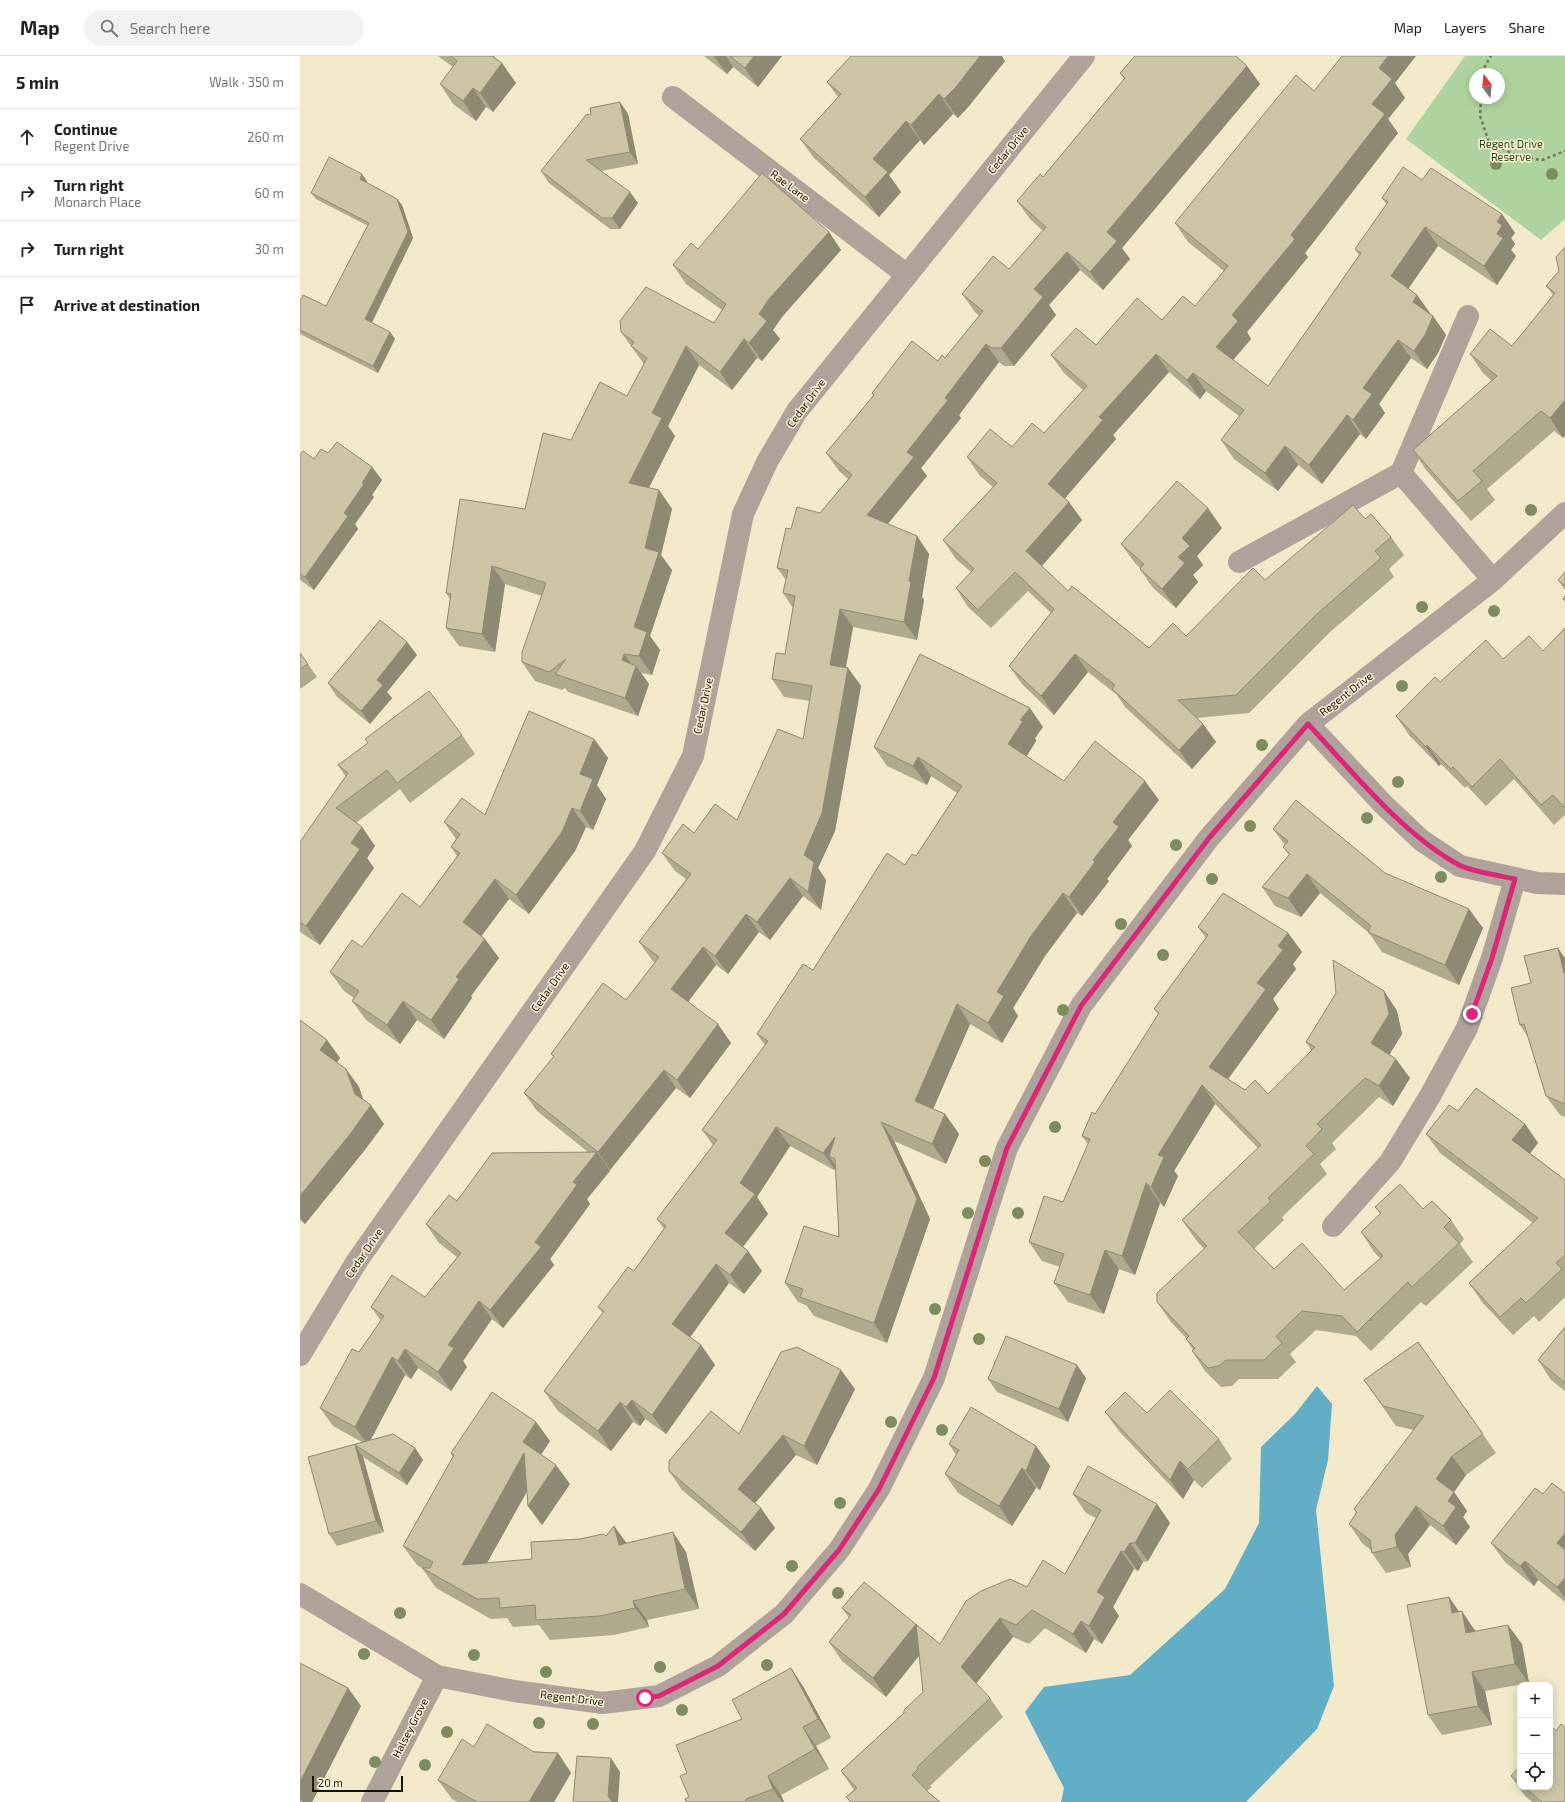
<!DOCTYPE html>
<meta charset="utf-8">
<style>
:root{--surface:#fff;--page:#f2f2f2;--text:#202124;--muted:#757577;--line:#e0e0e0}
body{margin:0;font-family:"Exo 2",sans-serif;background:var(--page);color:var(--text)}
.controls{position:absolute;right:12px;bottom:12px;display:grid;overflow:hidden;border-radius:8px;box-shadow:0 2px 10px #0003}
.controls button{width:36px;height:36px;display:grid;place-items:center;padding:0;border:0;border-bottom:1px solid var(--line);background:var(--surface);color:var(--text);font:20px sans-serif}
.compass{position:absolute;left:1169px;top:12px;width:36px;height:36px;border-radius:50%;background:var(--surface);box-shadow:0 2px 10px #0003;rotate:345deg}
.scale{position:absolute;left:12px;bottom:10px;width:91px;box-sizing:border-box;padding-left:4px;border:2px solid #141106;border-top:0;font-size:11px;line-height:14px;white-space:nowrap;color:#141106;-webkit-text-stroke:3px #fff7d7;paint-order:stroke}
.stop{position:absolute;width:12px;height:12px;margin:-9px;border:3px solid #db2777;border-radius:50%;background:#fff}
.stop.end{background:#db2777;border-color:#fff;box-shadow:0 1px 4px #0008}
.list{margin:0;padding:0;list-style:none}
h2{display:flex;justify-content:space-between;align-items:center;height:52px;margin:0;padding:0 16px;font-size:17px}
h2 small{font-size:13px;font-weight:400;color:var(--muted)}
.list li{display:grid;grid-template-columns:26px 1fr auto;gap:12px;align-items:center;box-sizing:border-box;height:56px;padding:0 16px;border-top:1px solid var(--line)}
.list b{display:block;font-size:15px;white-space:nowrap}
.list p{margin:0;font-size:13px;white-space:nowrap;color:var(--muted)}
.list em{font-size:13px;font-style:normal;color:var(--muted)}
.icon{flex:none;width:22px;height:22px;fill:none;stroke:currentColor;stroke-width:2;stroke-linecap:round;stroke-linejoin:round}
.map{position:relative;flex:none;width:1265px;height:1746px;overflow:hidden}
header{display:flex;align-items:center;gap:24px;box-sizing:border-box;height:56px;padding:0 20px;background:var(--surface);border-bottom:1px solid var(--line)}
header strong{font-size:19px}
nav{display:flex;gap:22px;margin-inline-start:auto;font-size:14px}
.search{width:280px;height:36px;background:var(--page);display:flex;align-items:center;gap:10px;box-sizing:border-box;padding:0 14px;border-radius:22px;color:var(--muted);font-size:15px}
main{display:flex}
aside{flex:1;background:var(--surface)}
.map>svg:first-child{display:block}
.green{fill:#afd39e;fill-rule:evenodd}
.water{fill:#63aec7}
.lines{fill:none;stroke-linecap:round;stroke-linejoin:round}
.path{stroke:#797460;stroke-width:2.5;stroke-dasharray:3 3;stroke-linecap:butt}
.minor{stroke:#afa29a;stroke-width:22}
.tree{fill:#7d8c5e}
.wall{fill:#afa98e}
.shaded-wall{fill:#8f8974}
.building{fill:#ccc4a5;stroke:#8f8974}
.route{stroke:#db2777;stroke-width:5}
.labels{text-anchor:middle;stroke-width:3;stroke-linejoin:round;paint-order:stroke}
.park-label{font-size:11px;fill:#1e3f06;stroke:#fff7d7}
.street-label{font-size:11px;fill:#141106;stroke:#fff7d7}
</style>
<header>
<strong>Map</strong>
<div class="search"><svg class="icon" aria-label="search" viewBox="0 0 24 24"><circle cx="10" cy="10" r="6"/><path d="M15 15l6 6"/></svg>Search here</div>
<nav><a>Map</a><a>Layers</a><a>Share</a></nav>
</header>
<main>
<aside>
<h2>5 min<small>Walk · 350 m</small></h2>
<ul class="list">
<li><svg class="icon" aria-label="ahead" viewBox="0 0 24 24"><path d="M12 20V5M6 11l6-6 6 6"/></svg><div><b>Continue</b><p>Regent Drive</p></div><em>260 m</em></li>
<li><svg class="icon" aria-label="right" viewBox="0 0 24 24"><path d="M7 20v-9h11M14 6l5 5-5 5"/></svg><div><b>Turn right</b><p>Monarch Place</p></div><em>60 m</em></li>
<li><svg class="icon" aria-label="right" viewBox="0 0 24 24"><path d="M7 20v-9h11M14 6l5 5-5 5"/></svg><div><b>Turn right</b></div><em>30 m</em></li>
<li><svg class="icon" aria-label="arrive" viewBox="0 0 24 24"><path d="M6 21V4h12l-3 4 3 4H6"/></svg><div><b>Arrive at destination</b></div></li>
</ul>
</aside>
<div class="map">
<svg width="1265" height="1746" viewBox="0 0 1265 1746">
<rect width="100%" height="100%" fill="#f1e9ca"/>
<!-- green -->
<path class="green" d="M1165 0H1265V163L1241 184 1106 83ZM1175 18H1199V42H1175Z"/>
<!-- water -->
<path class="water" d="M1017 1330 1032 1348 1028 1404 1016 1454 1034 1630 1017 1673 946 1746H761L764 1732 725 1656 744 1631 830 1619 925 1533 959 1467 961 1391 995 1358Z"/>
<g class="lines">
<!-- path -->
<path class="path" d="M1184 18 1185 10 1191 0
M1181 42 1180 60 1189 86 1219 101 1242 104 1265 95"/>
<!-- minor -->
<path class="minor" d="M373 41 607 219
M1168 260 1101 417 1193 524
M939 506 1101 417
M1008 668 1084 749 1121 784 1160 810 1237 827 1265 828
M1033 1170 1090 1106 1130 1040 1167 972 1192 902 1215 823
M0 1299 57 1205 345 795 393 700 443 458 467 406 497 355 784 0
M0 1538 137 1620 214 1635 303 1647 359 1640 418 1610 484 1558 539 1494 579 1433 634 1322 707 1092 781 950 909 782 1008 668 1193 524 1265 457
M72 1746 137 1620"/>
</g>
<!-- trees -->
<g class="tree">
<circle cx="1196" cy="108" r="6"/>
<circle cx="1252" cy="118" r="6"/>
<circle cx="1231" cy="454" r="6"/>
<circle cx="1122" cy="551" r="6"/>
<circle cx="1194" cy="555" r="6"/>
<circle cx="1102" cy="630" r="6"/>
<circle cx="962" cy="689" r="6"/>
<circle cx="1098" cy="726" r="6"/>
<circle cx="1067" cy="762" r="6"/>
<circle cx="950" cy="770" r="6"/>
<circle cx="876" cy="789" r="6"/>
<circle cx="1141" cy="821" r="6"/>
<circle cx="912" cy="823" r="6"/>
<circle cx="821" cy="868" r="6"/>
<circle cx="863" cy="899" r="6"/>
<circle cx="763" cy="954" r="6"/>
<circle cx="755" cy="1071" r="6"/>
<circle cx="685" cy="1105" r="6"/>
<circle cx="668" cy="1157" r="6"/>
<circle cx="718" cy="1157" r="6"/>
<circle cx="635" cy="1253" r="6"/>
<circle cx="679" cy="1283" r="6"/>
<circle cx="591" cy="1366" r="6"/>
<circle cx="642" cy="1374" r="6"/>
<circle cx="540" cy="1447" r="6"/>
<circle cx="492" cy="1510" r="6"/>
<circle cx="538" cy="1537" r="6"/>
<circle cx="100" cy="1557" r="6"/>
<circle cx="64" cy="1598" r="6"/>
<circle cx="174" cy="1599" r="6"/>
<circle cx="467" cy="1609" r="6"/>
<circle cx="360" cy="1611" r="6"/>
<circle cx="246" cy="1616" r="6"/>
<circle cx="382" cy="1654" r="6"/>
<circle cx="239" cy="1667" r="6"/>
<circle cx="293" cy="1668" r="6"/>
<circle cx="147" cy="1676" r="6"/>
<circle cx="75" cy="1706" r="6"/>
<circle cx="125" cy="1709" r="6"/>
</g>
<!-- wall -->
<path class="wall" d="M138 0H195L194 2 216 27 193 56 186 51 176 65 153 48 140 28 153 11Z
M404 0H482L458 31 433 11 427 18Z
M705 5 669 50 658 62 653 58 624 89 620 84 589 119 601 136 579 161 514 102 500 83 538 41 527 26Z
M947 10 960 28 822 192 830 203 803 234 780 214 749 249 756 259 714 310H704L699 306 659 359 661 362 621 412 627 420 588 468 617 480 629 498 622 541 624 544 617 584 553 571 546 611 548 612 561 630 535 775 518 812 526 824 521 854 503 840 470 884 459 876 428 918 416 909 388 946 431 987 390 1042 376 1032 310 1114 287 1143 290 1148 250 1203 254 1209 203 1272 192 1263 163 1305 167 1311 151 1335 118 1312 111 1323 105 1319 70 1384 115 1392 123 1404 107 1429 63 1401 84 1476 37 1490 29 1478 8 1401 62 1386 33 1370 20 1352 81 1265 71 1251 125 1241 157 1201 139 1187 126 1168 157 1145 288 1096 237 1055 224 1037 254 1001 251 998 326 944 355 907 352 904 339 886 386 823 375 815 362 797 394 777 437 764 503 683 510 645 484 641 472 623 485 598 493 552 483 537 486 524 477 512 491 473 520 457 548 423 539 415 526 397 573 340 572 337 645 302 679 260 675 256 662 238 709 213 743 175 730 163 717 145 743 121 824 23 820 17Z
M1095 27 1105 42 1088 63 1098 77 1005 197 1008 201 947 276 951 283 933 304 968 330 1059 199 1055 193 1087 149 1082 142 1122 124 1202 158 1215 177 1211 182 1215 188 1211 194 1216 200 1197 229 1138 190 1108 232 1117 239 1130 258 1133 260 1146 279 1138 297 1127 313 1111 302 1079 348 1085 357 1066 383 1060 378 1022 428 998 409 978 435 934 403 921 384 939 360 906 335 900 343 869 316 813 379 816 383 764 442 782 464 742 510 768 535 849 592 886 580 965 524 1065 463 1091 481 1104 499 1089 513 1094 521 1029 577 949 657 897 662 903 668 916 686 892 713 825 651 817 639 788 616 754 659 722 628 709 610 751 557 728 535 691 572 668 551 656 532 671 516 656 503 643 484 693 431 680 420 667 401 712 391 744 377 783 334 764 317 751 299 796 289 895 250 924 215 888 186 875 167 1014 35Z
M320 46 328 58 338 108 301 115 338 147 320 173H310L249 127 241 115 291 58Z
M67 125 66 126 97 143 102 149 113 182 72 267 90 276 95 283 78 317 0 278V245L26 250 68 170 16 143 11 137Z
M529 176 541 194 482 261 473 274 480 283 462 305 457 302 432 334 399 309 368 370 375 380 349 432 359 434 372 453 361 499 372 514 350 580 360 594 352 619 341 617 349 628 338 660 268 636 265 632 262 634 235 625 222 606 242 540 205 528 195 596 159 590 146 572 150 543 146 537 225 453 271 384 327 340 344 308 321 276 414 267 422 254 386 228 373 209 398 193Z
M1265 191 1263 382 1254 375 1187 433 1195 444 1171 465 1126 414 1113 394 1192 325 1183 317 1170 298 1212 290 1253 239 1246 230 1259 215Z
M28 397 72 411 82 424 72 439 74 441 55 468 58 473 14 534 0 524V399L14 403Z
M922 472 897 500 903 509 893 519 898 526 876 552 853 532 840 513V512L835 507 821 488Z
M1265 516V534L1258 524Z
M1265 572V759L1254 769 1214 723 1186 750 1167 730 1165 732 1141 708 1139 710 1109 679 1096 660 1140 626 1203 603 1243 595Z
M107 586 117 599 87 636 92 642 70 668 37 641 28 627Z
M0 597 17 621 0 633Z
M743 671 735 682 736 685 726 700 764 725 859 744 828 784 832 790 807 823 809 825 782 860 777 857 745 900 713 952 718 960 702 987 670 968 633 1053 645 1058 659 1078 646 1108 594 1085 630 1163 587 1287 514 1260 506 1249 498 1246 485 1227 539 1181 536 1115 490 1090 457 1141 468 1158 443 1191 462 1215 444 1238 429 1227 390 1281 401 1289 415 1309 366 1378 345 1363 340 1370 333 1366 311 1395 258 1355 244 1335 303 1257 298 1251 334 1215 364 1173 357 1163 413 1089 402 1074 465 989 457 978 605 809 616 800 657 737 631 720 627 729 587 710 574 691Z
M162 679 175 698 110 747 100 733 56 767 62 771 75 790 67 802 74 812 20 889 0 876V786L46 721 38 709Z
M294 683 308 702 297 729 306 743 293 774 286 771 275 795 229 858 209 843 181 880 199 902 171 940 172 942 144 983 117 964 100 988 66 964 52 945 54 942 44 935 30 916 62 891 120 851 157 800 151 791 156 783 144 766 185 759Z
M973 773 1085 817 1183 872 1159 929 1082 896 1069 877 1020 837 1001 861 975 850 962 831 989 799 983 791 985 789Z
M898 871 988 877 1002 896 993 908 996 913 973 943 979 953 928 1023 945 1034 968 1038 1012 995 1006 986 1084 935 1097 955 1102 978 1089 998 1110 1022 1093 1050 1079 1041 1032 1087 1036 1093 1020 1108 1027 1118 982 1161 984 1164 954 1193 974 1213 1044 1234 1080 1202 1074 1196 1061 1176 1080 1158 1075 1151 1123 1153 1151 1164 1164 1183 1160 1188 1173 1206 1126 1250 1121 1246 1084 1282 1085 1284 1083 1283 1071 1295 1056 1280 1016 1274 990 1298 996 1306 978 1323H939L932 1330 921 1331 905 1315 892 1295 893 1294 886 1283V1282L871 1266 857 1246 904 1193 896 1184 882 1164 958 1092 915 1048 874 1115 878 1120 864 1151 860 1147 835 1219 819 1213 804 1258 768 1246 754 1227 760 1211 742 1205 729 1186 763 1146 788 1088 782 1080 858 958 854 953 906 882Z
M1265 902V1061L1260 1059 1246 1040 1228 981 1220 969 1231 927Z
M0 964 27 984 40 1002 37 1007 46 1013 59 1031 63 1044 84 1068 64 1095 5 1168 0 1164Z
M1158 1055 1225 1068 1238 1087 1230 1097 1265 1124V1241L1239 1266 1234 1260 1213 1279 1182 1246 1169 1227 1233 1167 1140 1097 1126 1078Z
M1265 1271V1335L1251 1324 1238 1304Z
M1118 1286 1196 1397 1166 1419 1154 1436 1167 1455 1163 1461 1170 1471 1156 1489 1130 1469 1108 1498 1111 1511 1086 1517 1072 1497V1495L1062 1487 1049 1468 1056 1457 1054 1453 1114 1374 1096 1370 1064 1324Z
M786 1322 768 1366 697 1336 688 1323Z
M555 1333 517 1409 496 1399 455 1447 475 1472 455 1495 382 1434 369 1415 439 1378Z
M805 1356 919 1383 932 1403 902 1432 894 1424 883 1443 819 1375Z
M236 1366 250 1385 241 1399 270 1428 242 1469 228 1450 227 1435 187 1507 232 1503 280 1483 306 1480 314 1470 326 1487 386 1496 399 1553 347 1564 349 1571 314 1579 250 1584 239 1569 213 1571 207 1562 191 1563 136 1532 122 1512 117 1509 103 1490 153 1401 151 1397Z
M649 1388 736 1390 750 1410 740 1434 736 1432 712 1470 658 1437 645 1418 656 1399Z
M1265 1437V1546L1238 1524 1234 1530 1205 1506 1191 1487 1243 1438Z
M773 1438 857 1448 870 1467 848 1505 843 1506 838 1515 834 1513 813 1551 819 1560 802 1588 794 1583 786 1597 745 1572 729 1588 713 1581 676 1628 690 1642 703 1661 630 1730 632 1731 627 1735 630 1738 640 1746H550L546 1741 554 1734 541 1715 604 1657 623 1636 619 1600 586 1641 542 1605 529 1586 549 1562 542 1552 640 1588 727 1531 765 1518 796 1462 786 1457Z
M1159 1556 1176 1575 1222 1588 1229 1627 1185 1635 1192 1669 1142 1679 1128 1659Z
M0 1607 48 1632 61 1650 12 1746H0Z
M491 1612 504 1632 531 1682 516 1690 529 1713 481 1739 484 1746H386L389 1741 387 1717 442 1663Z
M174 1691 258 1697 271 1717 254 1746H157L152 1743 138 1724Z
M1220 1710V1731H1250L1265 1746H1232L1225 1740 1211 1720Z"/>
<!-- shaded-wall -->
<path class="shaded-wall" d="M414 0H426L433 11 427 18Z
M454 0H482L458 31 445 12Z
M680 0H702L705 5 669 50 658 62 644 43Z
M1088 0H1116L1095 27 1105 42 1088 63 1098 77 1005 197 1008 201 947 276 951 283 929 309 916 291 932 259 991 179 1072 48 1079 12Z
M202 7 216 27 193 56 180 37Z
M947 10 960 28 822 192 830 203 803 234 790 216 807 176Z
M173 32 186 51 176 65 163 45Z
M639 38 653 58 624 89 611 69Z
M320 46 328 58 338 108 330 96Z
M606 65 620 84 589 119 601 136 579 161 565 141 573 103Z
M62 118 67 125 65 130 60 123Z
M330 136 338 147 320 173 312 162Z
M97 143 102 149 113 182 70 270 65 263Z
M1202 158 1215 177 1211 182 1215 188 1211 194 1216 200 1197 229 1184 210 1197 178V166Z
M1125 171 1138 190 1104 239 1091 220Z
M529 176 541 194 482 261 473 274 480 283 462 305 449 287 459 258 469 243Z
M767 196 780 214 749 249 756 259 714 310 701 292 734 233Z
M1117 239 1130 257 1126 264 1113 246Z
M1133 260 1146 279 1138 297 1127 313 1114 295Z
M90 276 95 283 78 317 73 310Z
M444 283 457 302 432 334 420 316Z
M1098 284 1111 302 1079 348 1085 357 1066 383 1053 364 1063 332Z
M686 288 699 306 659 359 661 362 621 412 627 420 580 477 567 459 607 396 645 342Z
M386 290 399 309 368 370 375 380 342 445 329 427 352 357Z
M856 298 869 316 813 379 816 383 761 447 748 428 799 361Z
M893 317 906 335 900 343 887 324Z
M1265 344V380L1263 382 1250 362Z
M1047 359 1060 378 1022 428 1009 409Z
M985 390 998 409 978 435 965 417Z
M72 411 82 424 72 439 74 441 55 468 58 473 14 534 5 521 44 457 62 427Z
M359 434 372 453 361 499 372 514 350 580 360 594 352 619 339 600 334 571 345 492Z
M769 446 782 464 739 513 726 495Z
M908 452 922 472 897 500 903 509 893 519 898 526 876 552 862 533 878 501 882 482Z
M617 480 629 498 622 541 624 544 617 584 604 566 609 525Z
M192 510 205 528 195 596 182 578Z
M540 553 553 571 543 627 530 609Z
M107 586 117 599 87 636 92 642 70 668 61 655 77 624Z
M324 598 335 613 336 610 349 628 338 660 325 642 322 604Z
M775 598 788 616 754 659 741 640Z
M548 612 561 630 535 775 518 812 526 824 521 854 508 836 504 799Z
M730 652 743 671 735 682 736 685 722 708 708 688 720 664Z
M903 668 916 686 892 713 879 694Z
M294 683 308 702 297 729 306 743 293 774 280 755V718Z
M1127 689 1141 708 1139 710 1126 691Z
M618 701 631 720 627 729 613 710Z
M845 725 859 744 828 784 832 790 807 823 809 825 782 860 769 841 793 804 813 766Z
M272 752 286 771 275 795 229 858 216 839Z
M62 771 75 790 67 802 74 812 20 889 6 870 51 787Z
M1007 818 1020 837 1001 861 988 842Z
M490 822 503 840 470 884 457 866Z
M195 823 209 843 177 886 163 866Z
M763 837 777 857 745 900 713 952 718 960 702 987 688 967 697 936 731 880Z
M1169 853 1183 872 1159 929 1145 909Z
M446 858 459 876 428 918 415 900Z
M988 877 1002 896 993 908 996 913 973 943 979 953 923 1030 909 1011 978 890Z
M185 883 199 902 171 940 172 942 144 983 131 964 156 921Z
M403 891 416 909 384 951 371 933Z
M1258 892 1265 902V918L1264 917Z
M1084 935 1097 955 1102 978 1085 1006 1071 987Z
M103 945 117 964 100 988 87 969Z
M657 948 670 968 628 1065 615 1045Z
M418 968 431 987 390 1042 377 1024Z
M27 984 40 1002 33 1012 20 994Z
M1096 1003 1110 1022 1093 1050 1079 1030Z
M46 1013 59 1031 67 1055 71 1049 84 1068 64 1095 5 1168 0 1162V1140L55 1038Z
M364 1014 376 1032 310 1114 298 1096Z
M902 1029 915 1048 874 1115 878 1120 864 1151 851 1131 858 1099Z
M645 1058 659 1078 646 1108 632 1088Z
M581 1066 594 1085 630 1163 587 1287 574 1267Z
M1225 1068 1238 1087 1226 1103 1212 1084Z
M476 1071 490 1090 457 1141 468 1158 438 1197 425 1177 440 1127Z
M535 1081V1103L529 1100 538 1114 537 1116 523 1097Z
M297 1096 310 1115 287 1143 290 1148 250 1203 254 1209 203 1272 190 1254 235 1186 273 1126Z
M846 1127 860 1147 835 1219 822 1200Z
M805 1194 819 1213 804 1258 790 1239Z
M448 1195 462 1215 444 1238 430 1219Z
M416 1208 429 1227 386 1287 372 1268Z
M179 1245 192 1263 163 1305 167 1311 151 1335 138 1316 148 1289Z
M401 1289 415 1309 366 1378 352 1359Z
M105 1293 118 1312 111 1323 98 1305Z
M92 1301 105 1319 68 1389 55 1371Z
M777 1309 786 1322 768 1366 759 1353Z
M541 1314 555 1333 517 1409 504 1390Z
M332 1344 345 1363 340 1370 326 1351Z
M320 1346 333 1366 311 1395 298 1375Z
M236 1366 250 1385 236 1406 223 1386Z
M483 1379 496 1399 451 1452 438 1433Z
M55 1389 63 1401 84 1476 76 1465Z
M736 1390 750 1410 740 1434 726 1415Z
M115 1392 123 1404 107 1429 99 1417Z
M224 1397 238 1416 175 1528 162 1509Z
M1152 1400 1166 1419 1154 1436 1167 1455 1163 1461 1170 1471 1156 1489 1143 1470 1148 1445 1136 1423Z
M880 1405 894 1424 883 1443 870 1424Z
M256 1409 270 1428 242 1469 228 1450Z
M722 1412 736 1432 712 1470 699 1450Z
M857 1448 870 1467 848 1505 835 1487Z
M1116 1450 1130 1469 1108 1498 1111 1511 1097 1491 1095 1479Z
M461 1452 475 1472 455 1495 441 1476Z
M314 1470 328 1489H319Z
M373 1476 386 1496 399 1553 385 1533Z
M1265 1477V1499L1257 1487Z
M830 1487 843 1506 838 1515 824 1496Z
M821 1495 834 1513 813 1551 819 1560 802 1588 789 1570 797 1536Z
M1225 1505 1238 1524 1234 1530 1220 1510Z
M1265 1522V1542L1257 1531Z
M1149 1541 1163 1561 1152 1557Z
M333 1545 347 1564 349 1571 335 1552Z
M1162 1555 1175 1575 1180 1597 1166 1577Z
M700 1562 713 1581 674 1630 661 1611Z
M781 1565 794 1583 786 1597 773 1578Z
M616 1568 629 1587 586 1641 573 1622Z
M1208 1569 1222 1588 1229 1627 1215 1608Z
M491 1612 504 1632 531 1682 518 1663Z
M1172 1616 1185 1635 1192 1669 1178 1650Z
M48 1632 61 1650 12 1746H3L0 1742V1726Z
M503 1671 516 1690 529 1713 515 1693Z
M258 1697 271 1717 254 1746H229Z
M311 1702 320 1716 318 1746H312L308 1740Z
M468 1720 481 1739 484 1746H482L473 1733Z"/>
<!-- building -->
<path class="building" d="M151 0H192L202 7 180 37 173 32 163 45 140 28 157 5Z
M430 0H454L445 12Z
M551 0H680L656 31 644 43 639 38 611 69 606 65 573 103 588 116 565 141 500 83 541 38 527 26Z
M835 0H936L947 10 807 176 817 185 790 216 767 196 734 233 743 241 701 292H692L686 288 645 342 648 344 607 396 614 401 567 459 617 480 609 525 611 526 604 566 540 553 530 609 548 612 522 757 504 799 514 806 508 836 490 822 457 866 446 858 415 900 403 891 371 933 418 968 377 1024 364 1014 298 1096 224 1037 254 1000 251 998 303 927 326 944 359 901 339 886 391 818 362 797 383 768 394 777 415 748 437 764 478 673 503 683 512 630 472 623 476 597 485 598 495 540 483 537 488 514 477 512 486 472 491 473 497 451 520 457 552 419 526 397 574 339 572 337 612 285 638 305 642 299 645 302 683 255 662 238 693 200 709 213 746 171 717 145 740 118 743 121 825 22 820 17Z
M1042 0H1088L1079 12 1092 23 1072 48 1085 58 991 179 995 183 932 259 938 265 916 291 968 330 1061 197 1055 193 1088 146 1082 142 1103 111 1122 124 1131 112 1202 158 1197 166 1202 169 1197 178 1203 182 1184 210 1125 171 1091 220 1117 239 1113 246 1133 260 1125 279 1114 295 1098 284 1063 332 1072 338 1053 364 1047 359 1009 409 985 390 965 417 921 384 944 354 893 317 887 324 856 298 799 361 803 364 748 428 769 446 726 495 768 535 772 530 849 592 873 567 886 580 953 512 965 524 1053 449 1065 463 1071 458 1091 481 1075 495 1081 502 1016 559 936 639 878 644 903 668 879 694 812 633 815 629 775 598 741 640 709 610 754 553 715 516 678 554 656 532 674 513 643 484 697 427 667 401 690 373 712 391 732 367 744 377 787 330 751 299 776 272 796 289 837 242 862 264 883 240 895 250 928 210 875 167 996 19 1014 35Z
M320 46 330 96 286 104 330 136 312 162H302L241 115 286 59 291 58 290 52Z
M29 101 62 118 60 123 97 143 108 176 65 263 90 276 73 310 0 274V245L3 239 26 250 69 167 11 137Z
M462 117 529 176 469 243 459 258 467 265 449 287 444 283 420 316 386 290 352 357 362 362 329 427 359 434 345 492 359 496 334 571 347 576 339 600 324 598 322 604 336 610 325 642 255 618 266 603 249 616 222 606V596L246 527 192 510 182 578 146 572 151 538 146 537 160 443 225 453 243 377 271 384 300 326 327 340 347 302 331 290 334 286 321 276 320 265 346 231 414 267 426 248 373 209 391 187 398 193Z
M1265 191V344L1250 362 1241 355 1173 415 1182 425 1158 445 1113 394 1197 320 1170 298 1190 273 1212 290 1255 237 1246 230 1259 215 1256 201Z
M37 386 72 411 62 427 64 428 44 457 48 460 5 521 0 517V399L3 395 14 403 21 393 28 397Z
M877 425 908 452 882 482 890 490 878 501 885 507 862 533 840 513 844 508 821 488Z
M1265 516V530L1258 524Z
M1265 540V545L1263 543Z
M80 564 107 586 77 624 83 629 61 655 28 627Z
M1265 572V750L1264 751 1253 739 1241 749 1200 703 1172 731 1153 711 1151 713 1127 689 1126 691 1096 660 1135 621 1140 626 1186 584 1203 603 1229 580 1243 595Z
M0 597 8 608 0 613Z
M620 598 730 652 720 664 723 665 708 688 764 725 795 685 845 725 813 766 819 771 793 804 795 806 769 841 763 837 731 880 697 936 704 940 688 967 657 948 615 1045 645 1058 632 1088 581 1066 617 1143 574 1267 500 1241 503 1233 485 1227 504 1170 539 1181 535 1103 529 1100 535 1081 523 1097 476 1071 440 1127 455 1138 425 1177 448 1195 430 1219 416 1208 372 1268 401 1289 352 1359 332 1344 326 1351 320 1346 298 1375 244 1335 304 1255 298 1251 328 1211 334 1215 366 1170 357 1163 417 1084 402 1074 468 985 457 978 503 908 513 914 587 797 605 809 612 798 616 800 662 730 618 701 613 710 574 691Z
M129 635 162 679 97 727 87 714 36 752 62 771 51 787 60 793 6 870 0 866V786L48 717 38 709 68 687 65 683Z
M229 655 294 683 280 718 293 723 280 755 272 752 262 776 216 839 195 823 163 866 185 883 156 921 159 923 131 964 103 945 87 969 52 945 59 935 30 916 52 884 62 891 102 837 120 851 160 797 151 791 160 778 144 766 162 742 185 759Z
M996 744 1085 817 1169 853 1145 909 1068 876 1071 870 1007 818 988 842 962 831 990 798 983 791 988 785 973 773Z
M923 837 988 877 978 890 983 894 957 927 966 933 909 1011 945 1034 955 1024 968 1038 1015 991 1006 986 1036 937 1033 904 1084 935 1089 958 1071 987 1096 1003 1079 1030 1065 1022 1017 1068 1022 1073 1006 1090 1014 1098 968 1142 971 1145 938 1176 974 1213 1002 1187 1044 1234 1083 1200 1061 1176 1081 1157 1075 1151 1100 1128 1123 1153 1132 1145 1151 1164 1144 1171 1159 1187 1112 1231 1108 1226 1070 1263 1072 1264H1069L1057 1276 1042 1260 1002 1255 976 1280 982 1287 964 1304H926L919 1310 908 1312 892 1295 895 1292 886 1283 889 1280 857 1246V1237L907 1190 882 1164 961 1089 902 1029 858 1099 864 1101 851 1131 846 1127 822 1200 805 1194 790 1239 754 1227 764 1198 729 1186 744 1140 763 1146 790 1083 782 1080 792 1056 795 1058 859 957 854 953 908 879 898 871Z
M1258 892 1264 917H1265V1048L1246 1040 1224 968 1220 969 1211 932 1231 927 1224 900Z
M0 964 27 984 20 994 46 1013 55 1038 71 1049 51 1077 0 1140Z
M1176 1032 1225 1068 1212 1084 1265 1124V1199L1256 1207 1262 1213 1226 1247 1221 1242 1200 1261 1169 1227 1238 1162 1126 1078 1149 1049 1158 1055Z
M297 1096 273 1126 277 1129 235 1186 241 1191 190 1254 179 1245 148 1289 154 1292 138 1316 105 1293 98 1305 92 1301 55 1371 20 1352 52 1293 59 1296 84 1260 71 1251 92 1219 125 1241 161 1197 126 1168 149 1139 157 1145 192 1097Z
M1265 1271V1327L1238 1304Z
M706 1280 777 1309 759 1353 688 1323Z
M1118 1286 1183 1378 1152 1400 1136 1423 1154 1436 1148 1445 1156 1451 1143 1470 1116 1450 1095 1479 1097 1491 1072 1497 1070 1484 1049 1468 1057 1456 1054 1453 1124 1360 1083 1350 1064 1324Z
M497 1291 541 1314 504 1390 483 1379 438 1433 461 1452 441 1476 369 1415V1405L411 1355 439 1378 481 1296Z
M870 1334 919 1383 888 1413 880 1405 870 1424 805 1356 825 1336 847 1357Z
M192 1336 236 1366 223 1386 256 1409 228 1450 224 1397 162 1509 232 1503 231 1486 280 1483 303 1478 306 1480 314 1470 319 1489 373 1476 385 1533 333 1545 335 1552 300 1560 236 1564 235 1549 200 1552 199 1542 177 1543 122 1512H130L133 1506 103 1490 154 1399 151 1397Z
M671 1351 736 1390 726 1415 722 1412 699 1450 645 1418 659 1394 649 1388Z
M93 1378 115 1392 99 1417 55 1389 76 1465 29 1478 8 1401Z
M788 1410 857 1448 835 1487H830L824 1496 821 1495 797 1536 805 1541 789 1570 781 1565 773 1578 732 1554 716 1569 700 1562 661 1611 690 1642 617 1711 618 1713 612 1719 630 1738 640 1746H551L546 1741 557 1732 541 1715 604 1657V1654L623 1636 616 1568 573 1622 529 1586 551 1559 542 1552 564 1526 640 1588 666 1545 681 1535 710 1523 727 1531 743 1504 765 1518 801 1454 773 1438Z
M1252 1427 1265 1437V1477L1257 1487 1265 1494V1522L1257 1531 1225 1505 1220 1510 1191 1487 1235 1432 1243 1438Z
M1149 1541 1152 1557 1162 1555 1166 1577 1208 1569 1215 1608 1172 1616 1178 1650 1128 1659 1107 1549Z
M0 1607 48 1632 0 1726Z
M491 1612 518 1663 503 1671 515 1693 468 1720 473 1733 446 1743V1746H386L385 1743 389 1741 380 1720 387 1717 376 1689 442 1663 432 1644Z
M187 1668 234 1696 258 1697 229 1746H177L138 1724 162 1683 174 1691Z
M1261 1668 1265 1671V1746H1242L1224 1731H1250V1673L1252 1671 1256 1675Z
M277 1700 311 1702 308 1740 312 1746H273Z
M1220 1710V1728L1211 1720Z"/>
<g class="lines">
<!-- route -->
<path class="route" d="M345 1642 359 1640 418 1610 484 1558 539 1494 579 1433 634 1322 707 1092 781 950 909 782 1008 668C1052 715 1102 778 1159 809 1170 815 1201 820 1215 823L1192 902 1172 958"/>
</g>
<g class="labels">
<!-- park labels -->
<g class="park-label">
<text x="1211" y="92">Regent Drive<tspan x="1211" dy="13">Reserve</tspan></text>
</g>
<!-- street labels -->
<g class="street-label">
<text transform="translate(708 94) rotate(-51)" y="4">Cedar Drive</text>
<text transform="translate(490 130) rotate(37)" y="4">Rae Lane</text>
<text transform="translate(506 347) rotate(-54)" y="4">Cedar Drive</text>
<text transform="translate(1046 638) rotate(-38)" y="4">Regent Drive</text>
<text transform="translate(403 650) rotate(-78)" y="4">Cedar Drive</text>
<text transform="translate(250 931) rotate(-55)" y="4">Cedar Drive</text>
<text transform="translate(64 1197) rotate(-56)" y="4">Cedar Drive</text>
<text transform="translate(272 1642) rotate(7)" y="4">Regent Drive</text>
<text transform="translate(110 1672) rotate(-63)" y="4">Halsey Grove</text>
</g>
</g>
</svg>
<div class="controls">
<button>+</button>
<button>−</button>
<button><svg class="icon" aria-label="locate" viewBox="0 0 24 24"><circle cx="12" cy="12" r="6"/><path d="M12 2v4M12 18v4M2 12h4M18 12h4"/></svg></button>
</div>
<svg class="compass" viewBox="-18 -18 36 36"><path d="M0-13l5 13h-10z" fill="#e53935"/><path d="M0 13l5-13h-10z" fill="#757577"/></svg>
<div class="scale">20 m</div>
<div class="stop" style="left:345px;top:1642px"></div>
<div class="stop end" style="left:1172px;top:958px"></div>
</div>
</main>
